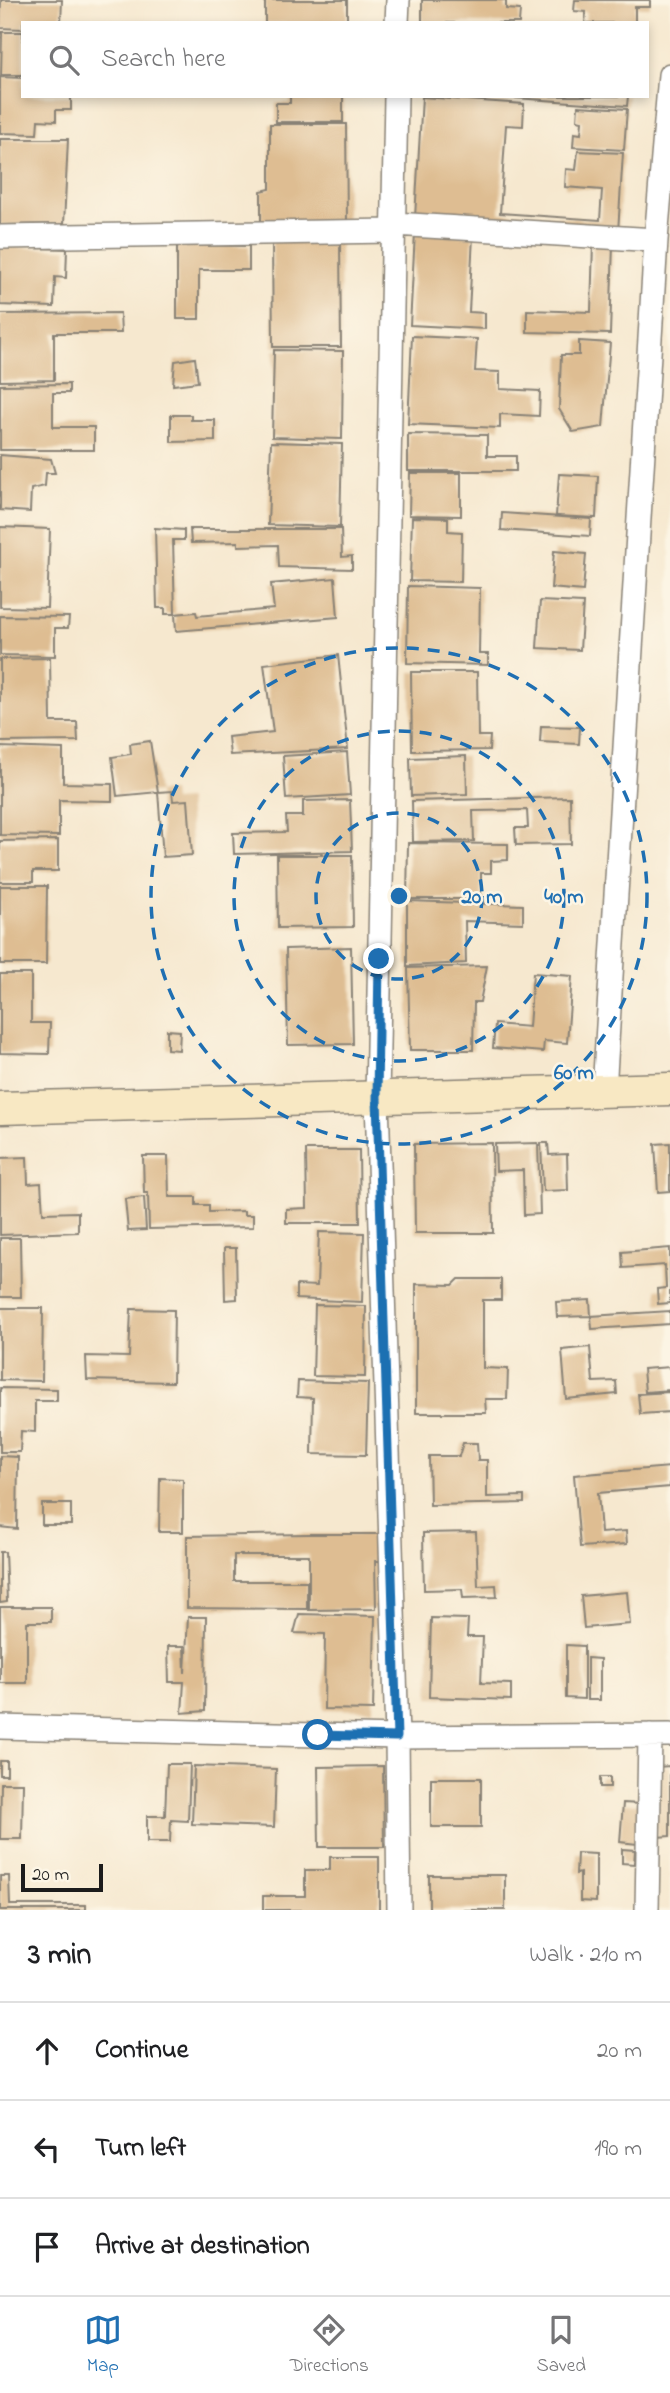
<!DOCTYPE html>
<meta charset="utf-8">
<style>
:root{--surface:#fff;--page:#f6f6f6;--text:#202124;--muted:#757577;--line:#e0e0e0;--accent:#1f6fb2}
body{margin:0;font-family:"Indie Flower",sans-serif;background:var(--page);color:var(--text)}
.scale{position:absolute;left:21px;bottom:18px;width:82px;box-sizing:border-box;padding-left:7px;border:4px solid #1c1c1c;border-top:0;font-size:19px;line-height:24px;white-space:nowrap;color:#1c1c1c;-webkit-text-stroke:5px #fcf5e5;paint-order:stroke}
.stop{position:absolute;width:21px;height:21px;margin:-16px;border:5px solid #1f6fb2;border-radius:50%;background:#fff}
.stop.end{background:#1f6fb2;border-color:#fff;box-shadow:0 2px 7px #0008}
.list{margin:0;padding:0;list-style:none}
h2{display:flex;justify-content:space-between;align-items:center;height:91px;margin:0;padding:0 28px;font-size:30px}
h2 small{font-size:23px;font-weight:400;color:var(--muted)}
.list li{display:grid;grid-template-columns:46px 1fr auto;gap:21px;align-items:center;box-sizing:border-box;height:98px;padding:0 28px;border-top:2px solid var(--line)}
.list b{display:block;font-size:26px;white-space:nowrap}
.list em{font-size:23px;font-style:normal;color:var(--muted)}
.icon{flex:none;width:38px;height:38px;fill:none;stroke:currentColor;stroke-width:2;stroke-linecap:round;stroke-linejoin:round}
.map{position:relative;flex:none;width:670px;height:1910px;overflow:hidden}
.search{position:absolute;background:var(--surface);box-shadow:0 4px 10px #0003;left:21px;right:21px;top:21px;height:77px;display:flex;align-items:center;gap:18px;box-sizing:border-box;padding:0 24px;border-radius:0px;color:var(--muted);font-size:26px}
.sheet{height:385px;background:var(--surface)}
nav{display:flex;justify-content:space-around;align-items:center;box-sizing:border-box;height:98px;border-top:2px solid var(--line);background:var(--surface);font-size:19px;color:var(--muted)}
nav a{display:grid;justify-items:center;gap:4px}
nav .on{color:var(--accent)}
.map>svg:first-child{display:block}
.building{fill:#debd92}
.lines{fill:none;stroke-linecap:round;stroke-linejoin:round}
.street-casing{stroke:#898276;stroke-width:26}
.secondary-casing{stroke:#898276;stroke-width:35}
.street{stroke:#fff;stroke-width:23}
.secondary{stroke:#f8e8c3;stroke-width:32}
.route{stroke:#1f6fb2;stroke-width:9}
.ring{fill:none;stroke:#1f6fb2;stroke-width:3.5;stroke-dasharray:12 9}
.centre{fill:#1f6fb2;stroke:#fcf5e5;stroke-width:3.5}
.ring-label{font-size:21px;text-anchor:middle;font-weight:bold;fill:#1f6fb2;stroke:#fcf5e5;stroke-width:5;stroke-linejoin:round;paint-order:stroke}
</style>
<div class="map">
<svg width="670" height="1910" viewBox="0 0 670 1910">
<rect width="100%" height="100%" fill="#fcf5e5"/>
<filter id="ink" filterUnits="userSpaceOnUse"><feTurbulence type="fractalNoise" baseFrequency=".0143" numOctaves="2"/><feDisplacementMap in="SourceGraphic" scale="14" xChannelSelector="R" yChannelSelector="G"/><feConvolveMatrix kernelMatrix="1 2 1 2 8 2 1 2 1" color-interpolation-filters="sRGB"/></filter>
<filter id="wash" filterUnits="userSpaceOnUse"><feTurbulence type="fractalNoise" baseFrequency=".00686" numOctaves="4" result="noise"/><feDisplacementMap in="SourceGraphic" scale="28" xChannelSelector="R" yChannelSelector="G"/><feGaussianBlur stdDeviation="1.57" result="paint"/><feColorMatrix in="noise" values="0 0 0 0 0 0 0 0 0 0 0 0 0 0 0 0 0 1.4 0 .05"/><feComposite in="paint" operator="in"/></filter>
<g filter="url(#wash)">
<rect width="100%" height="100%" fill="#f6e8cf"/>
<g id="blocks">
<!-- building -->
<path class="building" d="M1 0H62L61 23H23V29L0 28Z
M265 0H347V23H265Z
M422 0H506V9L520 10 519 23H422Z
M575 0H650V7H635V23H585L586 12 574 11Z
M2 32H23V75H1Z
M0 77 23 78V96H71V110H56V121L38 120 37 134 0 133Z
M290 96H343V122H276V103H290Z
M516 96H628L627 106 516 98Z
M422 97 524 104 523 126 506 125 500 213 600 220 602 190 565 187 566 169 576 170 578 151 623 153 618 232 415 218Z
M578 106 627 109 624 150 573 147 574 133 581 134 582 121 577 120Z
M270 124H346L347 222H261V191L270 189Z
M0 139H68L64 224 0 225Z
M415 233 473 236 469 312 485 313V329L410 325Z
M272 240H340L341 347H273Z
M593 243 613 244 610 334 527 332V310L591 312Z
M177 245 249 246V270H199V319H177Z
M0 247 67 249 66 278 55 277 54 307 0 305Z
M120 313 121 333H54V380L0 381V314Z
M412 336 477 339 475 371 500 372V389L540 391 539 416 500 414V428L408 424Z
M579 341 610 343 603 427 573 432 559 409 561 355H579Z
M274 350 343 351 342 439 272 437Z
M195 358 198 382 173 385 175 361Z
M69 384V393H53V427H94V450H0V385Z
M171 415H191V420H215V441L171 442Z
M408 434 487 435V456H516V471H408Z
M271 442 342 444 340 527 268 525Z
M0 455 51 459 55 473H46L45 486 31 489 30 512 0 510Z
M410 473H461V516L409 515Z
M559 474 598 476 596 518 556 516Z
M502 513 591 519 590 536 501 530Z
M412 517 448 518V531L462 532 461 582 410 581Z
M0 527 50 529 47 608 0 607Z
M155 528 184 530V540H173L175 614H165V608H157Z
M190 529H341L342 557 352 556V569L279 567 278 545 238 546V542L191 543Z
M554 551 586 554 583 591 551 588Z
M335 578 338 617 176 631 175 614 196 612 197 616 274 609 271 584Z
M408 586 480 588 479 654H488V665L407 663Z
M540 601 583 603 580 650 537 648Z
M0 616 69 617 68 628H55V656L0 655Z
M338 655 348 749 230 755 228 737 273 732 264 664Z
M50 658 51 722H77L78 741 0 742V659Z
M411 672H477L478 736H490L489 750 412 751Z
M541 726 580 727 579 744 540 742Z
M150 741 158 792 172 791 173 801 188 800 192 855 163 857 158 792 117 796 112 757 131 754 130 744Z
M0 747 63 749V783L112 784V801L59 800V836L0 835Z
M347 752 350 795 286 799 283 756Z
M466 756 467 794 411 796 410 758Z
M570 797 571 844 516 845 515 828H528L527 810 473 811 474 841 413 842 412 801Z
M350 800 352 851 234 854 233 833 287 832 286 816H303V801Z
M58 840V871H33V882H0V841Z
M408 843 508 844V860L491 861V873H481V899H407Z
M277 855H352L353 927 278 928Z
M0 886H47L46 964H0Z
M407 901 523 905V923L465 921 466 963 407 966Z
M351 947 353 1044 288 1045 286 949Z
M487 966 480 1002H474L473 1050H410L408 968Z
M533 973 572 976 567 1043 544 1041 543 1052 493 1048 495 1024 529 1027Z
M0 974H31V1023H50L49 1054 0 1053Z
M167 1030 180 1031 179 1050 167 1049Z
M492 1143 493 1233H415L414 1144Z
M538 1143 540 1214 524 1215 523 1170 496 1171 495 1144Z
M541 1143H548L549 1155 567 1154 568 1190 543 1191Z
M670 1143V1191L658 1192 655 1144Z
M306 1150H359L360 1223H286V1209L307 1208Z
M143 1156H168L169 1197H196V1205H209V1212L244 1211V1215H253V1227L149 1229 148 1193H144Z
M27 1157 28 1184 41 1183 43 1213 78 1212V1232L0 1235V1158Z
M144 1197 146 1230 128 1231 125 1199Z
M319 1232 364 1233 362 1302 296 1299V1285L317 1286Z
M0 1238H20L21 1297H0Z
M224 1248H236L237 1299 225 1300Z
M670 1248V1303L658 1304 657 1289 666 1288 665 1265 623 1268 622 1252Z
M459 1279H501V1300H483V1368L508 1369 507 1399H485L486 1413H416V1284L453 1285Z
M590 1300 591 1316 557 1317 556 1302Z
M315 1305 366 1306 365 1377 313 1376Z
M0 1308H43L42 1381 0 1380Z
M131 1309 174 1310 173 1382 87 1380 86 1356 129 1357Z
M670 1311V1324L592 1329 591 1316Z
M590 1347 593 1382 616 1381 617 1394 566 1399 562 1350Z
M670 1367V1390L645 1392 643 1369Z
M298 1381 368 1383 366 1455 312 1454 313 1398 297 1397Z
M0 1388 57 1389V1401H35V1432L21 1431 20 1452H0Z
M670 1392V1412L640 1414 638 1394Z
M463 1443H477L478 1460H487V1497L524 1496V1503L430 1505 429 1456H459Z
M0 1456 18 1457 17 1529 0 1527Z
M670 1467V1487L598 1493 601 1533 626 1531 627 1544 580 1547 574 1475Z
M160 1478 183 1479V1532H159Z
M42 1504H71V1525H42Z
M476 1532 478 1586 496 1585 497 1597 463 1598 462 1589 424 1590 423 1533Z
M309 1534H385V1561H375L376 1609 309 1610V1555H234V1581H307V1609L187 1608V1536Z
M0 1552H5L7 1602 0 1603Z
M627 1592 630 1624 584 1628 581 1596Z
M0 1607H51V1622H27V1683H0Z
M299 1614 375 1616 373 1710 324 1709 325 1634 294 1633Z
M188 1617H206L205 1711 182 1713 184 1682H169L168 1646H184L185 1673Z
M431 1618 468 1619 467 1637H483L481 1683 511 1684V1700L429 1697Z
M566 1645 584 1646V1699L566 1698Z
M587 1658 600 1659V1700H587Z
M0 1761H7V1775H0Z
M167 1764H190L188 1821 171 1820 170 1842H147V1816H165Z
M194 1766 276 1769 274 1827 192 1824Z
M383 1766 384 1847H319L318 1767Z
M670 1766V1836L657 1837V1767Z
M600 1777H610V1787H600Z
M431 1778H481V1827H431Z
M1 1783H23L22 1839H0Z
M623 1803 640 1804 637 1844 620 1842Z
M622 1849 635 1850 634 1864 622 1863Z
M577 1853 596 1854V1902L580 1901V1873L576 1874Z
M330 1857H379V1910H263V1896H305V1870H330Z
M429 1875H505V1910H429Z
M0 1876H9L10 1905H86V1910H0Z"/>
</g>
</g>
<g filter="url(#ink)">
<use href="#blocks" fill-opacity="0" stroke="#898276" stroke-width="2"/>
<g class="lines">
<defs>
<path id="street" d="M397 23 398 0
M396 96 377 1099 397 1737 399 1910
M394 224 656 240
M0 237 393 231
M604 1091 656 240 670 75
M0 1727 397 1737 670 1735
M647 1910 650 1735"/>
<path id="secondary" d="M0 1108 670 1089"/>
</defs>
<!-- street casing -->
<use href="#street" class="street-casing"/>
<!-- secondary casing -->
<use href="#secondary" class="secondary-casing"/>
<!-- street -->
<use href="#street" class="street"/>
<!-- secondary -->
<use href="#secondary" class="secondary"/>
</g>
</g>
<g class="lines" filter="url(#ink)">
<!-- route -->
<path class="route" d="M318 1735 397 1737 377 1099 379 959"/>
</g>
<!-- distance rings -->
<g class="ring">
<circle cx="399" cy="896" r="83"/>
<circle cx="399" cy="896" r="165"/>
<circle cx="399" cy="896" r="248"/>
</g>
<circle cx="399" cy="896" r="10" class="centre"/>
<g class="ring-label">
<text x="482" y="903">20 m</text>
<text x="564" y="903">40 m</text>
<text x="574" y="1079">60 m</text>
</g>
</svg>
<div class="scale">20 m</div>
<div class="stop" style="left:318px;top:1735px"></div>
<div class="stop end" style="left:379px;top:959px"></div>
<div class="search"><svg class="icon" aria-label="search" viewBox="0 0 24 24"><circle cx="10" cy="10" r="6"/><path d="M15 15l6 6"/></svg>Search here</div>
</div>
<section class="sheet">
<h2>3 min<small>Walk · 210 m</small></h2>
<ul class="list">
<li><svg class="icon" aria-label="ahead" viewBox="0 0 24 24"><path d="M12 20V5M6 11l6-6 6 6"/></svg><div><b>Continue</b></div><em>20 m</em></li>
<li><svg class="icon" aria-label="left" viewBox="0 0 24 24"><path d="M17 20v-9H6M10 6l-5 5 5 5"/></svg><div><b>Turn left</b></div><em>190 m</em></li>
<li><svg class="icon" aria-label="arrive" viewBox="0 0 24 24"><path d="M6 21V4h12l-3 4 3 4H6"/></svg><div><b>Arrive at destination</b></div></li>
</ul>
</section>
<nav>
<a class="on"><svg class="icon" aria-label="map" viewBox="0 0 24 24"><path d="M3 6l6-2 6 2 6-2v14l-6 2-6-2-6 2zM9 4v14M15 6v14"/></svg>Map</a>
<a><svg class="icon" aria-label="directions" viewBox="0 0 24 24"><path d="M12 3l9 9-9 9-9-9zM9 14v-3h6M13 9l2 2-2 2"/></svg>Directions</a>
<a><svg class="icon" aria-label="saved" viewBox="0 0 24 24"><path d="M7 4h10v16l-5-4-5 4z"/></svg>Saved</a>
</nav>
